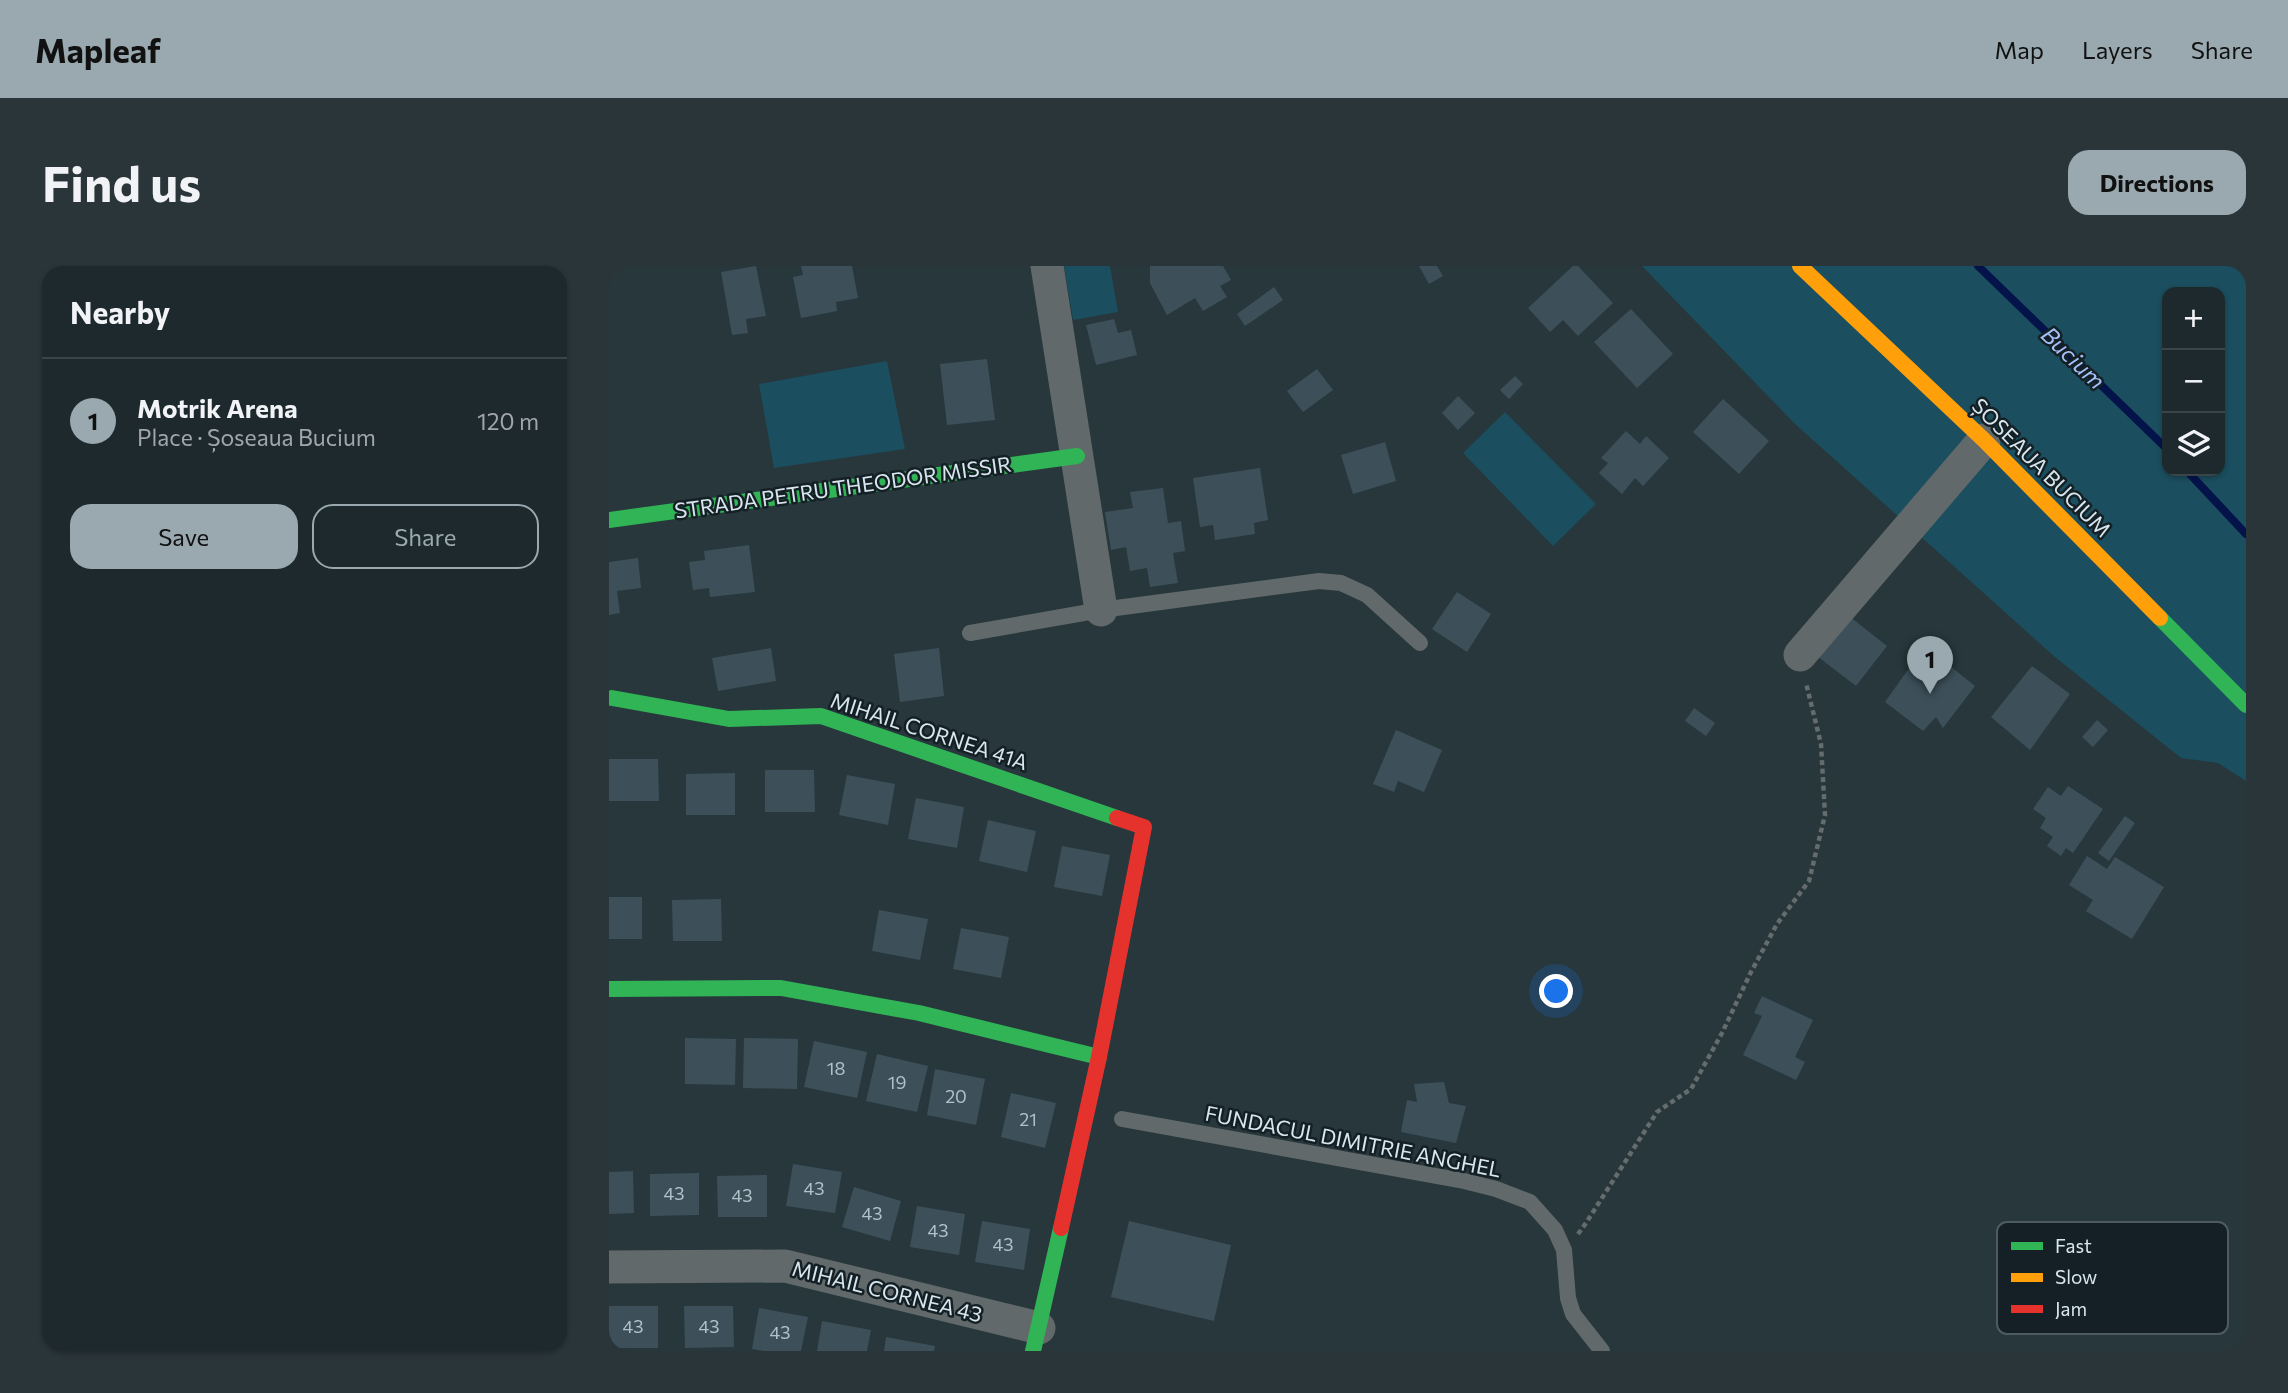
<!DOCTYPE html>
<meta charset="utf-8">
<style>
:root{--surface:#1d292d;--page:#2a3539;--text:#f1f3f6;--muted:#a0a6aa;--line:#3b4549;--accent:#99a9af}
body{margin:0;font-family:Commissioner,sans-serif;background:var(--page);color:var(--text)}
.controls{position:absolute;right:21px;top:21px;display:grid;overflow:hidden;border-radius:14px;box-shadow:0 2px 5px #0004}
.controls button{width:63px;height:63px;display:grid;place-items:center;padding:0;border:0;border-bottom:2px solid var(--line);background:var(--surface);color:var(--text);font:35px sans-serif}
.you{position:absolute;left:948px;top:726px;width:24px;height:24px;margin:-18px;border:5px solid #fff;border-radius:50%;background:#1a73e8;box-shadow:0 0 0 10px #1a73e833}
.badge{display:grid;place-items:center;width:46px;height:46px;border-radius:50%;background:var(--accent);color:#111;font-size:23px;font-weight:700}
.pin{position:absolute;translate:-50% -58px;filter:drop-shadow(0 2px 4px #0008)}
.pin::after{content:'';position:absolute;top:37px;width:24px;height:21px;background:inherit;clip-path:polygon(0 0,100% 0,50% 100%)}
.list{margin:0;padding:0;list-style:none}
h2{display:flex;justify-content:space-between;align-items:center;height:91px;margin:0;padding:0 28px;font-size:30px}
h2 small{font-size:23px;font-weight:400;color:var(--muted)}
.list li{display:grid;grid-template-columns:46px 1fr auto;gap:21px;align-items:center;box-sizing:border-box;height:126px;padding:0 28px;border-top:2px solid var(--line)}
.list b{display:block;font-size:26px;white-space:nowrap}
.list p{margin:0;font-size:23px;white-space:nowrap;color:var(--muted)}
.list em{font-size:23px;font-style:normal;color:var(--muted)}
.actions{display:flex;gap:14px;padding:21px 28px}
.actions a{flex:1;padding:16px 0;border:2px solid var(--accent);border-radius:21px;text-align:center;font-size:24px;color:var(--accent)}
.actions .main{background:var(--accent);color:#111}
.icon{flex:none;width:38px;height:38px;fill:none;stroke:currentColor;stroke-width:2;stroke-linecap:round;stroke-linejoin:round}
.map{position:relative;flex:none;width:1637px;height:1085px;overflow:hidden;border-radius:21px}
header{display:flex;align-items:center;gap:42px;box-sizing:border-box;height:98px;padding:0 35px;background:var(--accent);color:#111}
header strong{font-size:33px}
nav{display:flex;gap:38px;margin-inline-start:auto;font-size:24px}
.intro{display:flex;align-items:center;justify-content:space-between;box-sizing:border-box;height:168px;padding:0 42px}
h1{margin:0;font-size:49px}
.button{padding:18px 32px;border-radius:21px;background:var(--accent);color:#111;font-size:24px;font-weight:700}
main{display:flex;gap:42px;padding:0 42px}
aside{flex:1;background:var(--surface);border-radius:21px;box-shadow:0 2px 5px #0004}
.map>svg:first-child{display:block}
.green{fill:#1b4e5e;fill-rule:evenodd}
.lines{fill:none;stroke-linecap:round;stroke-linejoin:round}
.stream{stroke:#04144b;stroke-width:8}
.building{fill:#3d505a}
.path{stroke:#646c6e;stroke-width:4.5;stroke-dasharray:5 3.5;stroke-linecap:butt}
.lane{stroke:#61696a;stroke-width:16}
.street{stroke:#61696a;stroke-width:33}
.fast{stroke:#30b455;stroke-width:16}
.slow{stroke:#ff9f0a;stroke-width:16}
.jam{stroke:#e5322d;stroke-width:16}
.labels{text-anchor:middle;stroke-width:5;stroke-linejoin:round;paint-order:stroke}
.number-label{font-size:18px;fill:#b0c1c8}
.street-label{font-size:21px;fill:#d7e7ed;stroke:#142025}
.water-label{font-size:23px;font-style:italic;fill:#a4c0f8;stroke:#142025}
.key{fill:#142025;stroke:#4e5c61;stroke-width:2}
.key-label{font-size:19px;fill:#d7e7ed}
</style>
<header>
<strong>Mapleaf</strong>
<nav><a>Map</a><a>Layers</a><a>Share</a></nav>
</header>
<div class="intro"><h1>Find us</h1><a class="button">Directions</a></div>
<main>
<aside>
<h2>Nearby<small></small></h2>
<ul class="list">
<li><span class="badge">1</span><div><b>Motrik Arena</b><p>Place · Șoseaua Bucium</p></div><em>120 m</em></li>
</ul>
<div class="actions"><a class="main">Save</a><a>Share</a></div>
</aside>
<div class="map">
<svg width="1637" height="1085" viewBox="0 0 1637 1085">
<rect width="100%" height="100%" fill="#27373c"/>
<!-- green -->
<path class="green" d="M455 0H501L509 46 464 54Z
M1033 0H1637V515L1609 497 1572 492 1446 391 1185 157ZM1558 26H1611V205H1558Z
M278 95 296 183 165 202 150 118Z
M896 146 987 238 944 280 854 187Z"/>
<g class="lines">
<!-- stream -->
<path class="stream" d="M1369 0 1558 183
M1578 205 1637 268"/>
</g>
<!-- building -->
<path class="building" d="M147 0 157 50 137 53 139 67 123 69 112 6Z
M192 0H243L249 32 227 36 228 45 192 52 184 11 194 9Z
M541 0H614L622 14 611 20 618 31 594 45 586 32 558 49 541 17Z
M810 0H828L834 10 820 18Z
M964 0H969L1004 37 969 70 954 54 941 66 919 42Z
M665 21 674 34 636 60 628 48Z
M1022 43 1064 88 1028 122 985 76Z
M505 53 509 67 522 64 528 89 487 99 477 59Z
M378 93 386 154 338 159 331 98Z
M708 103 724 124 694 146 678 125Z
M906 110 914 118 900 133 891 124Z
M849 130 866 147 849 164 833 147Z
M1114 133 1160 175 1130 208 1084 166Z
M1017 165 1031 178 1037 170 1060 192 1034 220 1026 212 1013 228 990 207 999 197 992 192Z
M776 176 787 215 744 228 732 189Z
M651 202 659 254 645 257 646 268 606 274 604 259 591 261 584 212Z
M554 222 559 257 572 255 576 285 564 287 569 317 541 321 538 302 521 305 517 281 502 284 496 246 524 242 521 226Z
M140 279 146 326 101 331 100 322 84 324 80 296 96 294 95 285Z
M29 292 32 322 8 325 11 347 0 349V296Z
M848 326 882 348 858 386 823 363Z
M1235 346 1278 380 1247 420 1204 387Z
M162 382 167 415 109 425 103 392Z
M330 382 335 430 291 436 285 388Z
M1308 391 1322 404 1331 392 1366 420 1334 462 1327 451 1314 465 1276 436Z
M1423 400 1461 428 1421 484 1382 451Z
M1085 442 1106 457 1097 470 1076 455Z
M1488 454 1499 464 1484 481 1473 471Z
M787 464 833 484 815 526 789 515 785 526 764 518Z
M0 493H49L50 535H0Z
M156 504H205L206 546H156Z
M126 507V549H77V508Z
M238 509 286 518 279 559 230 549Z
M1459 520 1494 543 1464 587 1457 582 1452 590 1438 580 1444 571 1431 562 1437 552 1424 543 1439 521 1452 530Z
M307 532 355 541 348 582 299 573Z
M1516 550 1526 557 1500 595 1489 587Z
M379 554 427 565 418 606 370 595Z
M453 580 501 589 493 630 445 621Z
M1478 590 1498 603 1506 591 1555 621 1523 673 1477 645 1484 634 1460 619Z
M0 631H33V673H0Z
M112 633 113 675H64L63 634Z
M270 644 319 653 311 694 263 685Z
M352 662 400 671 392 712 344 703Z
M1153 730 1204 754 1186 791 1196 796 1187 814 1134 789 1153 750 1145 747Z
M76 772 127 773 126 819 76 818Z
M135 772 189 773 188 823 134 822Z
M205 775 258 786 248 832 195 821Z
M268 788 319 800 308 846 257 835Z
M326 803 376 813 367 859 318 849Z
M835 816 840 837 857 840 847 877 792 866 798 834 808 836 805 818Z
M402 827 447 837 436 882 392 871Z
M184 898 233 906 226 947 177 940Z
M24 905 25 947 0 948V906Z
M90 907V949L41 950V908Z
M158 909V951H109L108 910Z
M245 921 292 935 281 975 233 961Z
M308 940 356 948 350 989 301 981Z
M373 955 421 963 415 1004 366 996Z
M520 955 622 979 605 1055 502 1031Z
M0 1040H49V1082H0Z
M75 1040H124L125 1081 76 1082Z
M150 1042 199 1051 192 1085H155L143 1083Z
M213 1055 262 1064 258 1085H208Z
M277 1071 326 1080 325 1085H275Z"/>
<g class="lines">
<!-- path -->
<path class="path" d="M969 968 977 957 1048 846 1082 823 1113 767 1142 706 1168 658 1200 615 1216 549 1212 478 1197 417"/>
<!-- lane -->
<path class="lane" d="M361 367 492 344 710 315 732 317 758 329 811 377
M513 853 855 915 887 923 921 936 946 964 955 984 959 1032 964 1048 993 1085"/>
<!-- street -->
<path class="street" d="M438 0 492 344
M1191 389 1375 174
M0 1001 176 1000 430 1062"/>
<!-- fast -->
<path class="fast" d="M0 254 468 190
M1551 352 1637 439
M3 432 120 453 212 450 508 552
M0 723 172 722 310 747 490 791
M424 1085 452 962"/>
<!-- slow -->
<path class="slow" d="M1191 0 1375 174 1551 352"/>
<!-- jam -->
<path class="jam" d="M452 962 490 791 535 561 508 552"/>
</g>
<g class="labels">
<!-- number labels -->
<g class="number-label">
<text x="227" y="809">18</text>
<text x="288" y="823">19</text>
<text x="347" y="837">20</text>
<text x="419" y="860">21</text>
<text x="205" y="929">43</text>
<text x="65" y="934">43</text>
<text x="133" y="936">43</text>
<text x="263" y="954">43</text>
<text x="329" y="971">43</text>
<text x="394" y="985">43</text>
<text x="24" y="1067">43</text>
<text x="100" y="1067">43</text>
<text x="171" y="1073">43</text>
</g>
<!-- street labels -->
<g class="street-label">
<text transform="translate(1432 202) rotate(45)" y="7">ȘOSEAUA BUCIUM</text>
<text transform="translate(234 222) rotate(-8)" y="7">STRADA PETRU THEODOR MISSIR</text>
<text transform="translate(320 466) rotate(18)" y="7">MIHAIL CORNEA 41A</text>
<text transform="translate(744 876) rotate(11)" y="7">FUNDACUL DIMITRIE ANGHEL</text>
<text transform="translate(278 1026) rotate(14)" y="7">MIHAIL CORNEA 43</text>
</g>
<!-- water labels -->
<g class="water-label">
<text transform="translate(1464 92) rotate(44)" y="8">Bucium</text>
</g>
</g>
<!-- legend -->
<rect x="1388" y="956" width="231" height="112" rx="10" class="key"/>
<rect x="1402" y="976" width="32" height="8" fill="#30b455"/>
<rect x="1402" y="1007" width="32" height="9" fill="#ff9f0a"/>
<rect x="1402" y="1039" width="32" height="8" fill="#e5322d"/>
<g class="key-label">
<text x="1446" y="987">Fast</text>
<text x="1446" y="1018">Slow</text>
<text x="1446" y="1050">Jam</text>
</g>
</svg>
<div class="controls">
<button>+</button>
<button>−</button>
<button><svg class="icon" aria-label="layers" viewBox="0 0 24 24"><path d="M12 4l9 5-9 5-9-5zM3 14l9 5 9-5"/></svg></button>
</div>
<div class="you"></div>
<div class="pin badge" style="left:1321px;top:428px">1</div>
</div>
</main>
